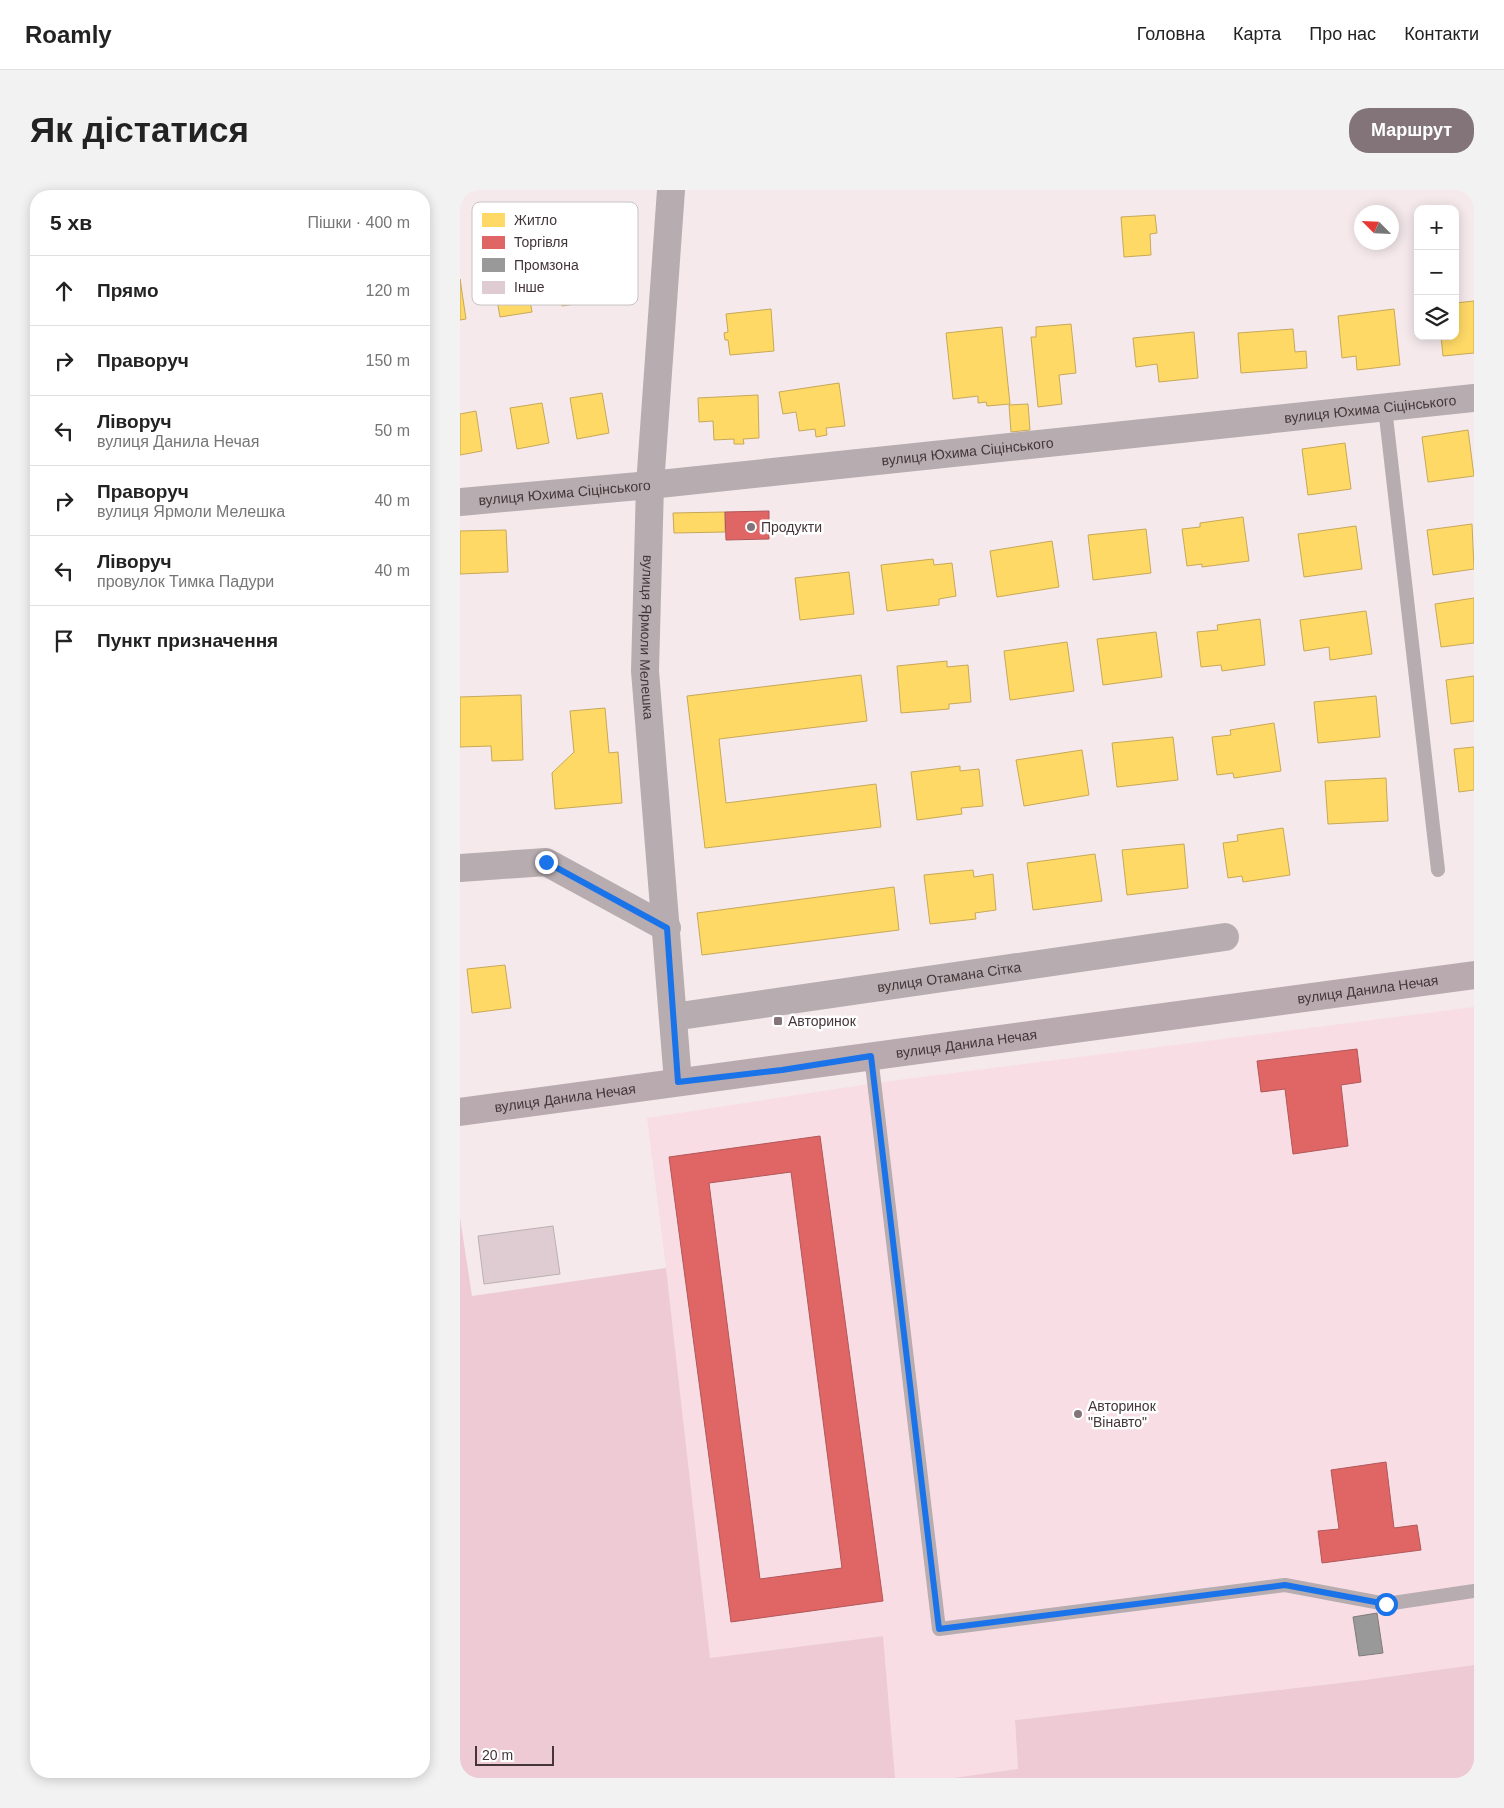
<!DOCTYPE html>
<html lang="uk">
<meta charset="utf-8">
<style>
:root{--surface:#fff;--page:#f2f2f2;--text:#222;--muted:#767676;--line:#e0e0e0;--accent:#827478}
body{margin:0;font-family:Helvetica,sans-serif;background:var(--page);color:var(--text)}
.controls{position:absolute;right:15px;top:15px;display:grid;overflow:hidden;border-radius:10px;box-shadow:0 2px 12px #0003}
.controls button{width:45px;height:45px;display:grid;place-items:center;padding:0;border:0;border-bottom:1px solid var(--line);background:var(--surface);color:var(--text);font:25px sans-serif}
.compass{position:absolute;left:894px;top:15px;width:45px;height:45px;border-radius:50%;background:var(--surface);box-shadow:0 2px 12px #0003;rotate:294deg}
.scale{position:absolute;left:15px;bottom:12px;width:79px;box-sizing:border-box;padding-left:5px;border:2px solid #443539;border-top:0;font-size:14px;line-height:18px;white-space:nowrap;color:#443539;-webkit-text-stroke:4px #fff;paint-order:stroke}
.stop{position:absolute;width:15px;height:15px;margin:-11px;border:4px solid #1a73e8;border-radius:50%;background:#fff}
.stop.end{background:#1a73e8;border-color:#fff;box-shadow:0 1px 5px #0008}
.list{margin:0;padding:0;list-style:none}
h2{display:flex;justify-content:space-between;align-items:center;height:65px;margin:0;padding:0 20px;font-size:21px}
h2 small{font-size:16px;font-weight:400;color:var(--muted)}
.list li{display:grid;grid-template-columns:32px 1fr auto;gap:15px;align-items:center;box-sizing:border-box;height:70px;padding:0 20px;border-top:1px solid var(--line)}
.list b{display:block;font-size:19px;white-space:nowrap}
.list p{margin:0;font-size:16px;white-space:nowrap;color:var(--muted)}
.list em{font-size:16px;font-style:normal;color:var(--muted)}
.icon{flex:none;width:28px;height:28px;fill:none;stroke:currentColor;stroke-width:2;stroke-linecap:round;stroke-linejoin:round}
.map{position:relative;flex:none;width:1014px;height:1588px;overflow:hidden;border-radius:20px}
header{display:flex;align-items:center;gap:30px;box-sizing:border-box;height:70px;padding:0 25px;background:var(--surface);border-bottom:1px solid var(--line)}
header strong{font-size:24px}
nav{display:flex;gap:28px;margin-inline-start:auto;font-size:18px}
.intro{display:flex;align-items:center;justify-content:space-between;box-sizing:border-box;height:120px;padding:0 30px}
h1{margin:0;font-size:35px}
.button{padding:12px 22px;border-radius:20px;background:var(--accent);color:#fff;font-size:18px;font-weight:700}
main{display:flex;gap:30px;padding:0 30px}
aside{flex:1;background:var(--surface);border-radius:20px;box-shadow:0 2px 12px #0003}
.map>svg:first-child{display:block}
.built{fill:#f8dde5}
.green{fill:#edcad4}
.homes{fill:#ffd966;stroke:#c7a858}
.shops{fill:#e06666;stroke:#b15758;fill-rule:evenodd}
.industry{fill:#999;stroke:#807b7c}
.building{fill:#dfccd2;stroke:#bbafb2}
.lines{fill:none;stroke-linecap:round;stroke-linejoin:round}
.service{stroke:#b7acaf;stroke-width:14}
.minor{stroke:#b7acaf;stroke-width:28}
.secondary{stroke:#b8aaaf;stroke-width:28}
.route{stroke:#1a73e8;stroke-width:6}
.poi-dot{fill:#827478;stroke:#fff;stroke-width:2}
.labels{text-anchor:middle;stroke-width:5;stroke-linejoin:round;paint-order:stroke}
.street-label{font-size:14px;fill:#443539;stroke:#fff}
.poi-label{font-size:14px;fill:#443539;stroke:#fff;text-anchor:start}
.key{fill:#fff;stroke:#c7c2c4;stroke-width:1}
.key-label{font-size:14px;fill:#443539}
</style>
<header>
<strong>Roamly</strong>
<nav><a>Головна</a><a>Карта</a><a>Про нас</a><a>Контакти</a></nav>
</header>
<div class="intro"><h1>Як дістатися</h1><a class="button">Маршрут</a></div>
<main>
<aside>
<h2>5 хв<small>Пішки · 400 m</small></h2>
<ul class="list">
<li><svg class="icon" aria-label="ahead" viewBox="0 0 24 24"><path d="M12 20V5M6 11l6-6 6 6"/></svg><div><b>Прямо</b></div><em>120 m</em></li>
<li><svg class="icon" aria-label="right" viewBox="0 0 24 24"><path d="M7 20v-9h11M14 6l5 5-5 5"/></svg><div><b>Праворуч</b></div><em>150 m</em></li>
<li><svg class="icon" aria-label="left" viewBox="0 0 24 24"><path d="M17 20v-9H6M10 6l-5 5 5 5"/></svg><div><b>Ліворуч</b><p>вулиця Данила Нечая</p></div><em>50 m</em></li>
<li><svg class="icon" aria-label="right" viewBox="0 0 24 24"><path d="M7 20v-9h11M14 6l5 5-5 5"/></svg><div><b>Праворуч</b><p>вулиця Ярмоли Мелешка</p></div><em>40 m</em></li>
<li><svg class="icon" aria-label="left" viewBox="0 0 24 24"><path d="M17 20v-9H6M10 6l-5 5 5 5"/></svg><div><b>Ліворуч</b><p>провулок Тимка Падури</p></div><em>40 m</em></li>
<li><svg class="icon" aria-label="arrive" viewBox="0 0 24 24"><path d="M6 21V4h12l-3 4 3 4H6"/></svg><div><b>Пункт призначення</b></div></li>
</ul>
</aside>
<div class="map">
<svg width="1014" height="1588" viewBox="0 0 1014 1588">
<rect width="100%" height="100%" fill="#f5e9ec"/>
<!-- built -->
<path class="built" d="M1014 817V1475L897 1491 555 1530 558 1580 493 1588H435L422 1446 250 1469 206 1078 187 928 415 893Z"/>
<!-- green -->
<path class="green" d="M0 1028 12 1106 206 1078 250 1468 423 1446 435 1588H0Z
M1014 1475V1588H493L558 1579 555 1530 897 1491Z"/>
<!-- homes -->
<path class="homes" d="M695 25 697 43 690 44 691 65 664 67 661 27Z
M128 70 135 111 102 116 95 76Z
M65 82 72 122 40 127 33 87Z
M0 89 6 129 0 130Z
M1014 111V163L983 166 981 146H995V113Z
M311 119 314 161 270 165 268 150H265L264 143 268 142 266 124Z
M934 119 940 175 897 180 896 166 882 168 878 126Z
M611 134 616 183 599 185 602 214 578 217 571 147H576V137Z
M542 137 550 214 527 216 526 212 518 213V206L493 209 486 143Z
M833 139 835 162 846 161 847 178 781 183 778 143Z
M734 142 738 188 699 192 697 174 676 177 673 148Z
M379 193 385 236 366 238 367 245 356 247 355 239 339 241 336 222 323 224 319 202Z
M142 203 149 243 117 249 110 208Z
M298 205 299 248 283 249 284 254H274V249L254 250 253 231 239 232 238 208Z
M82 213 89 253 57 259 50 218Z
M568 214 570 240 551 242 549 215Z
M16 221 22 261 0 265V224Z
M1008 240 1014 286 968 292 962 247Z
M885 253 891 299 848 305 842 259Z
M265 322V342L214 343 213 323Z
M783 327 789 371 742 377V374L727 376 722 339 740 337V333Z
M1012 334 1014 379 973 385 967 340Z
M896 336 902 379 844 387 838 344Z
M686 339 691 383 633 390 628 345Z
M46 340 48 382 0 384V341Z
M592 351 599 397 537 407 530 361Z
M473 369 474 375 492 373 496 406 479 409V415L427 421 421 375Z
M389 382 394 424 340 430 335 388Z
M1014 408V453L981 457 975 414Z
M906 421 912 464 870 470 869 457 844 461 840 430Z
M800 429 805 475 762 481 761 475 741 477 737 442 758 440 757 435Z
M696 442 702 487 643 495 637 449Z
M607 452 614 501 550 510 544 461Z
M487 471V477L508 475 511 512 489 514V519L441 523 437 476Z
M401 485 407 531 259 549 266 613 416 594 421 637 245 658 227 506Z
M1014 486V531L991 534 986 490Z
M61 505 63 570 32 571 31 556 0 557V507Z
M916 506 920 547 858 553 854 512Z
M145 518 149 563 158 562 162 613 95 619 92 583 114 562 110 521Z
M814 533 821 581 774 588 773 583 757 585 752 547 771 545 770 540Z
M713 547 718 590 657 597 652 553Z
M1014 557V600L999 602 994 559Z
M622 560 629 605 564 616 556 570Z
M500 576V581L519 579 523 616 501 618 502 624 457 630 451 582Z
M926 588 928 631 868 634 865 591Z
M823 638 830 685 783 692 782 686 768 688 763 653 778 651 777 645Z
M724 654 728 698 667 705 662 660Z
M635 664 642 711 573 720 567 673Z
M513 680 514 687 533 684 536 720 515 723 516 729 470 734 464 685Z
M434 697 439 740 242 765 237 723Z
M45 775 51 818 12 823 7 779Z"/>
<!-- shops -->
<path class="shops" d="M309 321V349L266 350 265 322Z
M897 859 901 892 881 895 888 956 833 964 825 899 801 902 797 871Z
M360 946 423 1411 271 1432 209 967ZM331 982 382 1378 300 1389 249 993Z
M926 1272 934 1338 957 1335 961 1360 862 1373 858 1341 879 1339 871 1280Z"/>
<!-- industry -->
<path class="industry" d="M917 1423 923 1463 899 1466 893 1427Z"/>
<!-- building -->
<path class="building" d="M93 1036 100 1084 24 1094 18 1046Z"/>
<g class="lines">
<!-- service -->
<path class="service" d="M925 218 978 680
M411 866 479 1439 825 1395 926 1414 1014 1401"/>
<!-- minor -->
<g class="minor">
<path id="s1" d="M211 0 190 295 185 481 218 892"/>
<path id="s2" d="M0 312 190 295 1014 208"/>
<path d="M0 678 86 672 207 738"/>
<path id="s3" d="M213 827 765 747"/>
</g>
<!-- secondary -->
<path class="secondary" id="s4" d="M0 922 1014 785"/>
</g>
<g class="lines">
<!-- route -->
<path class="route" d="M86 672 207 738 218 892 322 880 411 866 479 1439 825 1395 926 1414"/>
</g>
<!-- markers -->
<g class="poi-dot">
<circle cx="291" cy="337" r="5"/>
<rect x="313" y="826" width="10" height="10" rx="2.5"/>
<circle cx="618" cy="1224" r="5"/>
</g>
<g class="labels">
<!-- street labels -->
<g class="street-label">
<text dy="5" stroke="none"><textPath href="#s2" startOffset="915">вулиця Юхима Сіцінського</textPath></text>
<text dy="5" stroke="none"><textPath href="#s2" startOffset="510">вулиця Юхима Сіцінського</textPath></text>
<text dy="5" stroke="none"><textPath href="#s2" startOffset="105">вулиця Юхима Сіцінського</textPath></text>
<text dy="5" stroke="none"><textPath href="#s1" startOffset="448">вулиця Ярмоли Мелешка</textPath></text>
<text dy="5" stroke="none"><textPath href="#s3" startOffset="279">вулиця Отамана Сітка</textPath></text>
<text dy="5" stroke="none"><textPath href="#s4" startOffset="916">вулиця Данила Нечая</textPath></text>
<text dy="5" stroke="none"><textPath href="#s4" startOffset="511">вулиця Данила Нечая</textPath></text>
<text dy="5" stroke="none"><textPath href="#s4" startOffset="106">вулиця Данила Нечая</textPath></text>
</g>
<!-- poi labels -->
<g class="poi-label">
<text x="301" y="342">Продукти</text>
<text x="328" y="836">Авторинок</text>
<text x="628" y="1221">Авторинок<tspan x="628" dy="16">"Вінавто"</tspan></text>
</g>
</g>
<!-- legend -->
<rect x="12" y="12" width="166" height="103" rx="8" class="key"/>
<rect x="22" y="23" width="23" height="14" fill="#ffd966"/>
<rect x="22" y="46" width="23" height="13" fill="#e06666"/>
<rect x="22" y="68" width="23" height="14" fill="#999"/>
<rect x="22" y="91" width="23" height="13" fill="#dfccd2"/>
<g class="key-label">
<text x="54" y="35">Житло</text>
<text x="54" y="57">Торгівля</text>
<text x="54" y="80">Промзона</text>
<text x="54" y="102">Інше</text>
</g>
</svg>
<div class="controls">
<button>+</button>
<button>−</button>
<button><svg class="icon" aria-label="layers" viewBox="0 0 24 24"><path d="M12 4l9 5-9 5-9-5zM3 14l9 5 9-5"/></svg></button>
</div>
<svg class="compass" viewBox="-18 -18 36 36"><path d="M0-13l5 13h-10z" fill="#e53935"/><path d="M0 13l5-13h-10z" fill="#767676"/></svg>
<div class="scale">20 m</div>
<div class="stop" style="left:926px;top:1414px"></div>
<div class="stop end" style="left:86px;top:672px"></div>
</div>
</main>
